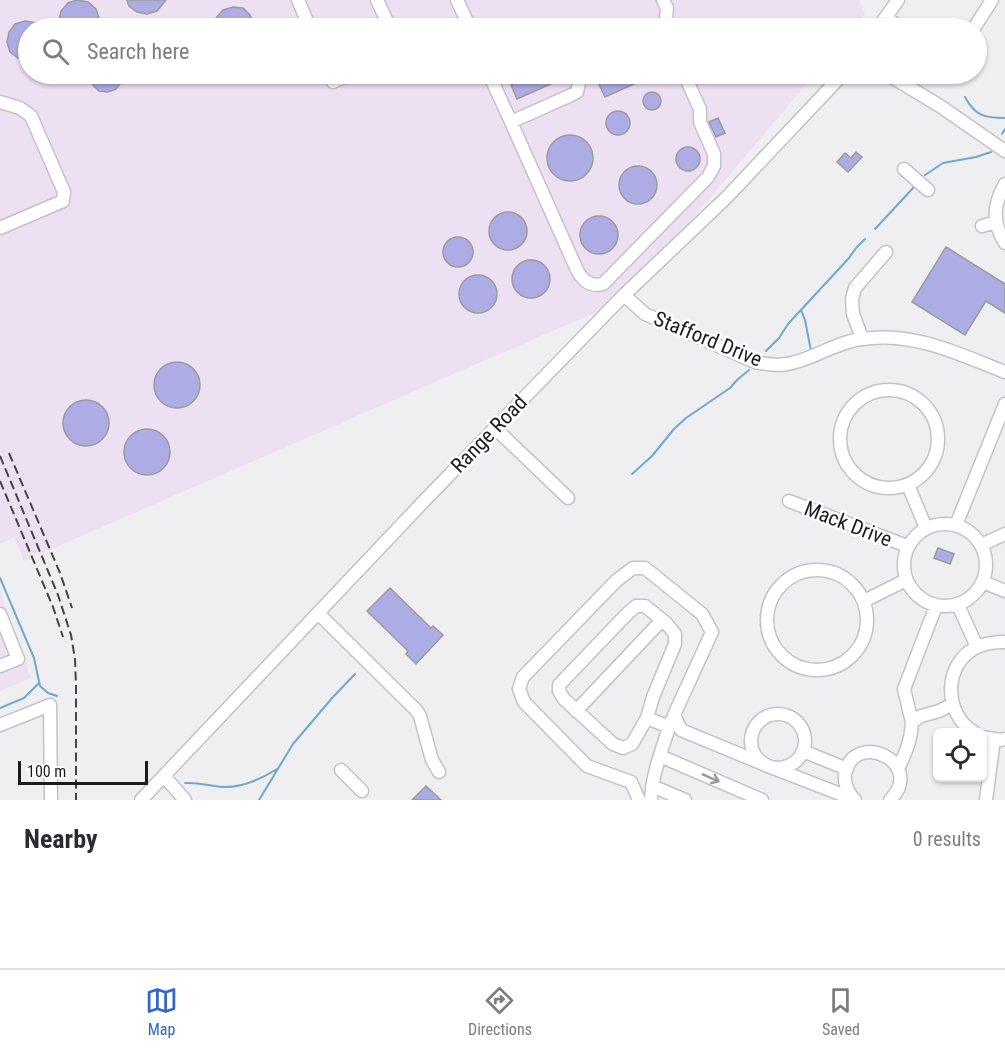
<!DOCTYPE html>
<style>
:root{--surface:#fff;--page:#f7f7f7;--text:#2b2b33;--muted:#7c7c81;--line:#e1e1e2;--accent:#3264d3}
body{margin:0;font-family:"Roboto Condensed",sans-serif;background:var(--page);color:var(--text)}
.controls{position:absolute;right:18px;bottom:18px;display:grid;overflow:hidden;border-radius:9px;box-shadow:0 2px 4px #0004}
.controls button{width:54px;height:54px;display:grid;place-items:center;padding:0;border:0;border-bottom:2px solid var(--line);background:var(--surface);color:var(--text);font:30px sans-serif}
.scale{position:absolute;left:18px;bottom:15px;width:130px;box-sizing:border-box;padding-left:6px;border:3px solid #1c1c1c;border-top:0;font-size:16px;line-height:21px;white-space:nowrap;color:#1c1c1c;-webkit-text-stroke:4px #fff;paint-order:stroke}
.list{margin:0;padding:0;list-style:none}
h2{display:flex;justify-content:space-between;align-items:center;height:78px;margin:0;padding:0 24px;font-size:26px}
h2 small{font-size:20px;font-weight:400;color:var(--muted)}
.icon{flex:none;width:33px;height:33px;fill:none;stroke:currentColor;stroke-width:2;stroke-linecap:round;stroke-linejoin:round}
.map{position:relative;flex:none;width:1005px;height:800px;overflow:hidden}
.search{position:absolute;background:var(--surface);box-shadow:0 2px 4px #0004;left:18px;right:18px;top:18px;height:66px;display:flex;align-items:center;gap:15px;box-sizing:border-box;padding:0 21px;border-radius:33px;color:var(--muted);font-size:22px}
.sheet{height:168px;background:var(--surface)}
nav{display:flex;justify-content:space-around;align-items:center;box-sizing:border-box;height:84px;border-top:2px solid var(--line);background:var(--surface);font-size:16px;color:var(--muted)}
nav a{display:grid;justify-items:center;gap:3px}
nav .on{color:var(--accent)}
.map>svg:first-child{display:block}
.industrial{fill:#eee0f3}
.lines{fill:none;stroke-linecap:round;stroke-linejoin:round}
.stream{stroke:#72a7ce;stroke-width:2}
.building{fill:#aeace4;stroke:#9b9b9c;stroke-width:1.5}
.minor-casing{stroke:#c3c3c5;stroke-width:15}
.minor{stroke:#fff;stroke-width:12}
.rail{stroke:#454546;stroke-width:2;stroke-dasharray:9 4.5;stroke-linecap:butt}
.oneway{stroke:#999}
.labels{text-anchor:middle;stroke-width:5;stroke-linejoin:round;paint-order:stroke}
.street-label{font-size:21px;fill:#1c1c1c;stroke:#fff}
</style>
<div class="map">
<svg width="1005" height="800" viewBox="0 0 1005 800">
<rect width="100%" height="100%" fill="#efeff1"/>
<!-- industrial -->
<path class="industrial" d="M0 0H859L865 14 852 28H28V74H815L624 300 24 561 14 537 0 544Z
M0 591 31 678 0 691Z"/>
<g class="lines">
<!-- stream -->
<path class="stream" d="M965 97C975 116 985 118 1005 118
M1002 134 1005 129
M925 175 943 163 976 157 991 152
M875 229 914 187
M801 310 805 320 811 351
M766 351 779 338 788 324 849 258 856 248 865 239
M632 474 652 456 674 429 686 418 730 388 737 380 749 370
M0 578 34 658 40 686 48 693 57 696
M0 708 24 698 39 683
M185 783C198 782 210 786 223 787 242 788 261 779 277 769
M259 800 293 744 333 697 355 674"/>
</g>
<!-- building -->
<path class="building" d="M77 0 88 2 96 9 99 18 97 28H62L59 21 61 11 68 3Z
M127 0H166L157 11 147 14 137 12 129 6Z
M233 7 243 8 250 15 254 25 253 28H214L216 18 223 10Z
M25 21 48 25V28H28V60L18 58 10 52 7 42 9 32 15 24Z
M91 74H123L121 83 116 89 108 92 99 91 93 85 90 77Z
M536 74H573L517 99 511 85Z
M594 74H640L643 80 605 97Z
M643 101a9 9 0 1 1 18 0a9 9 0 1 1-18 0Z
M606 123a12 12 0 1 1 24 0a12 12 0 1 1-24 0Z
M718 118 725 133 716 137 709 122Z
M547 158a23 23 0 1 1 46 0a23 23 0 1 1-46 0Z
M676 159a12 12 0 1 1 24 0a12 12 0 1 1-24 0Z
M856 152 862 157 848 172 837 162 845 153 851 158Z
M619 185a19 19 0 1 1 38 0a19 19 0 1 1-38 0Z
M489 231a19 19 0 1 1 38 0a19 19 0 1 1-38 0Z
M580 235a19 19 0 1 1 38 0a19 19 0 1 1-38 0Z
M443 252a15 15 0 1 1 30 0a15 15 0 1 1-30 0Z
M946 247 1005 284V313L986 301 965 335 912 302Z
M512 279a19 19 0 1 1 38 0a19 19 0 1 1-38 0Z
M459 294a19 19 0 1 1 38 0a19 19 0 1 1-38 0Z
M154 385a23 23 0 1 1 46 0a23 23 0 1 1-46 0Z
M63 423a23 23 0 1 1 46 0a23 23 0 1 1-46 0Z
M124 452a23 23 0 1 1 46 0a23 23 0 1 1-46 0Z
M938 548 954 554 950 564 934 558Z
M390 588 431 628 433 626 443 635 416 664 406 654 408 651 367 611Z
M426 786 441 800H412Z"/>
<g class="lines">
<defs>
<path id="minor" d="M298 0 310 28
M377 0 390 28
M457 0 470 28
M663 0 667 8 665 28
M886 18 902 28
M878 28 898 0
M974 28 992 0
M330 74 333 82 351 74
M489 74 511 122 569 96 577 92 581 74
M887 74 940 106 1005 151
M0 102 20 108 31 116 64 192 63 201 0 228
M511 122 577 270C583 281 590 287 603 284L708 177 714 166V154L700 122V109L684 74
M904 169 928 190
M1005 184C993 205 992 222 1005 243
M982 226 996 222
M624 295 645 314 755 362C766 364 776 366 787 364 813 360 835 342 862 339 913 331 959 354 1005 372
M862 338 853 314 852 299 855 288 886 252
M840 439a49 49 0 1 1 98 0a49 49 0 1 1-98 0Z
M495 428 568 498
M908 485 926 528
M789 501 907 546
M904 565a41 41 0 1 1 82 0a41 41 0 1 1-82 0Z
M956 525 1005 404
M981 545 1005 534
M767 620a50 50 0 1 1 100 0a50 50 0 1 1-100 0Z
M983 582 1005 591
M864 601 906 580
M958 605 977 647
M318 613 417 711 420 716 432 760 439 772
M0 614 18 659 0 666
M576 711 662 620
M751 741a27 27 0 1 1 54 0a27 27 0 1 1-54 0Z
M647 718 632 744 623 748 613 744 564 699 559 691V685L626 615 636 606H645L666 623 675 634V644L653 697 647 718 669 727
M912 722 904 689 936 606
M0 725 50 705 51 800
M974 732C943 714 943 663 977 647 986 643 996 642 1005 642
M982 737 1001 740 1005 739
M803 751 847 769
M660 756 762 800
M898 769C906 752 911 741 912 722L921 716 939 711 953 704
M341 770 362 791
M164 776 185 800
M652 786 685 800
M141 800 424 501 624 295 727 197 843 74
M639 800 631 782 587 766 524 702 519 689 523 677 616 581 633 568H645L702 614 712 632 674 715 681 730 768 766 853 799 852 800
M651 800C652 773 663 747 671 721
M855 800C848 793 844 784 845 774 854 728 927 763 890 800
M986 800 994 739"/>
</defs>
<!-- minor casing -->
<use href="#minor" class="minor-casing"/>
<!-- minor -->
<use href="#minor" class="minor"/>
<!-- rail -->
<path class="rail" d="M9 453 60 573 72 608
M0 456 58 595 71 635 75 659 76 686V800
M0 481 53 607 63 637"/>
</g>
<!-- one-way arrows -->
<defs><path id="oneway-shaft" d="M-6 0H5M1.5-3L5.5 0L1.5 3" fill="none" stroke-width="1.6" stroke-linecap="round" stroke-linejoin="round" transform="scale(1.5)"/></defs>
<use class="oneway" href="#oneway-shaft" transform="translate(711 778) rotate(24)"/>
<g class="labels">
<!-- street labels -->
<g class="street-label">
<text transform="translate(708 339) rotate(22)" y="7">Stafford Drive</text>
<text transform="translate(489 434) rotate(-46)" y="7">Range Road</text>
<text transform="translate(848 524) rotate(21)" y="7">Mack Drive</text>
</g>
</g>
</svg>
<div class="controls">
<button><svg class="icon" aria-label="locate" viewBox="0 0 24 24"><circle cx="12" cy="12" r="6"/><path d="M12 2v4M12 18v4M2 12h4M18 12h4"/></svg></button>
</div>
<div class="scale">100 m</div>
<div class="search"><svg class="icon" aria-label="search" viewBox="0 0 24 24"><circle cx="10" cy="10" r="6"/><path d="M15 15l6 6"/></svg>Search here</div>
</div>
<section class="sheet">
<h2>Nearby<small>0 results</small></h2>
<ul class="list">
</ul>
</section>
<nav>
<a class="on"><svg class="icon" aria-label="map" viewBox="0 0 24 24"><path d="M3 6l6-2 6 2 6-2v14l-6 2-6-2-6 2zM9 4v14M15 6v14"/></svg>Map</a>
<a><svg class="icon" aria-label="directions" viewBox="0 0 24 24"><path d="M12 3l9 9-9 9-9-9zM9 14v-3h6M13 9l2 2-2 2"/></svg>Directions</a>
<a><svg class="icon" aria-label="saved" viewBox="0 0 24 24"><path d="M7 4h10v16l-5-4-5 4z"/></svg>Saved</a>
</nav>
